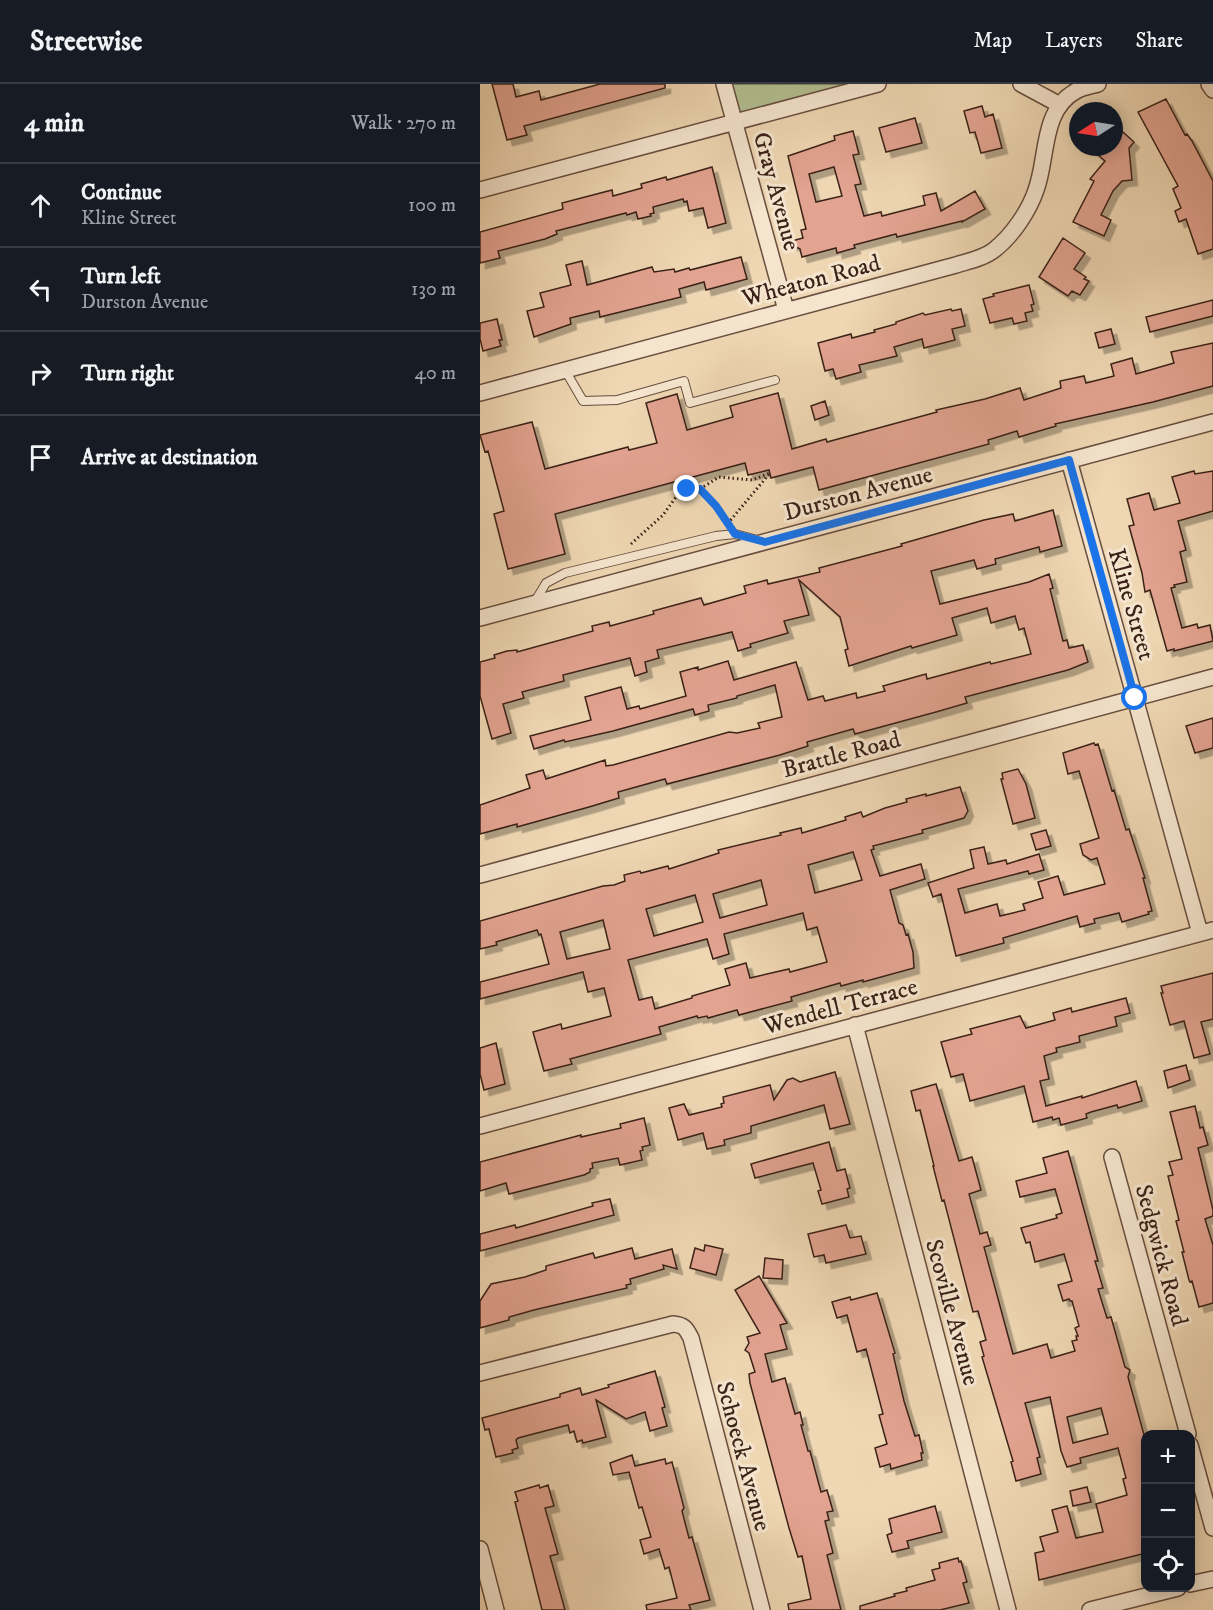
<!DOCTYPE html>
<meta charset="utf-8">
<style>
:root{--surface:#171b24;--page:#242831;--text:#f1f3f6;--muted:#9ea1a6;--line:#363941}
body{margin:0;font-family:"IM FELL DW Pica",serif;background:var(--page);color:var(--text)}
.controls{position:absolute;right:18px;bottom:18px;display:grid;overflow:hidden;border-radius:12px;box-shadow:0 3px 15px #0003}
.controls button{width:54px;height:54px;display:grid;place-items:center;padding:0;border:0;border-bottom:2px solid var(--line);background:var(--surface);color:var(--text);font:30px sans-serif}
.compass{position:absolute;left:589px;top:18px;width:54px;height:54px;border-radius:50%;background:var(--surface);box-shadow:0 3px 15px #0003;rotate:258deg}
.stop{position:absolute;width:18px;height:18px;margin:-14px;border:4px solid #1a73e8;border-radius:50%;background:#fff}
.stop.end{background:#1a73e8;border-color:#fff;box-shadow:0 2px 6px #0008}
.list{margin:0;padding:0;list-style:none}
h2{display:flex;justify-content:space-between;align-items:center;height:78px;margin:0;padding:0 24px;font-size:26px}
h2 small{font-size:20px;font-weight:400;color:var(--muted)}
.list li{display:grid;grid-template-columns:39px 1fr auto;gap:18px;align-items:center;box-sizing:border-box;height:84px;padding:0 24px;border-top:2px solid var(--line)}
.list b{display:block;font-size:22px;white-space:nowrap}
.list p{margin:0;font-size:20px;white-space:nowrap;color:var(--muted)}
.list em{font-size:20px;font-style:normal;color:var(--muted)}
.icon{flex:none;width:33px;height:33px;fill:none;stroke:currentColor;stroke-width:2;stroke-linecap:round;stroke-linejoin:round}
.map{position:relative;flex:none;width:733px;height:1526px;overflow:hidden}
header{display:flex;align-items:center;gap:36px;box-sizing:border-box;height:84px;padding:0 30px;background:var(--surface);border-bottom:2px solid var(--line)}
header strong{font-size:28px}
nav{display:flex;gap:33px;margin-inline-start:auto;font-size:21px}
main{display:flex}
aside{flex:1;background:var(--surface)}
.map>svg:first-child{display:block}
.green{fill:#b2bf91;stroke:#767054;stroke-width:1.5}
.building{fill:#e2a390;stroke:#3b2118;stroke-width:1.5;fill-rule:evenodd;filter:url(#shadow)}
.lines{fill:none;stroke-linecap:round;stroke-linejoin:round}
.lane-casing{stroke:#684e3f;stroke-width:10}
.street-casing{stroke:#684e3f;stroke-width:18}
.path{stroke:#3b2118;stroke-width:3;stroke-dasharray:1.5 3;stroke-linecap:butt}
.lane{stroke:#f5e5ce;stroke-width:8}
.street{stroke:#f5e5ce;stroke-width:15}
.route{stroke:#1a73e8;stroke-width:8}
.labels{text-anchor:middle;stroke-width:6;stroke-linejoin:round;paint-order:stroke}
.street-label{font-size:24px;fill:#3b2118;stroke:#f5e5ce}
</style>
<header>
<strong>Streetwise</strong>
<nav><a>Map</a><a>Layers</a><a>Share</a></nav>
</header>
<main>
<aside>
<h2>4 min<small>Walk · 270 m</small></h2>
<ul class="list">
<li><svg class="icon" aria-label="ahead" viewBox="0 0 24 24"><path d="M12 20V5M6 11l6-6 6 6"/></svg><div><b>Continue</b><p>Kline Street</p></div><em>100 m</em></li>
<li><svg class="icon" aria-label="left" viewBox="0 0 24 24"><path d="M17 20v-9H6M10 6l-5 5 5 5"/></svg><div><b>Turn left</b><p>Durston Avenue</p></div><em>130 m</em></li>
<li><svg class="icon" aria-label="right" viewBox="0 0 24 24"><path d="M7 20v-9h11M14 6l5 5-5 5"/></svg><div><b>Turn right</b></div><em>40 m</em></li>
<li><svg class="icon" aria-label="arrive" viewBox="0 0 24 24"><path d="M6 21V4h12l-3 4 3 4H6"/></svg><div><b>Arrive at destination</b></div></li>
</ul>
</aside>
<div class="map">
<svg width="733" height="1526" viewBox="0 0 733 1526">
<defs>
<filter id="shadow"><feDropShadow dx="5.5" dy="5.5" stdDeviation="0" flood-color="#0004"/></filter>
</defs>
<rect width="100%" height="100%" fill="#efd7b3"/>
<filter id="stains"><feTurbulence type="fractalNoise" baseFrequency=".00333" numOctaves="4"/><feColorMatrix values="0 0 0 0 .2 0 0 0 0 .09 0 0 0 0 .02 0 0 0 .5 -.17"/></filter>
<radialGradient id="worn" r=".72"><stop offset=".6" stop-color="#630" stop-opacity="0"/><stop offset="1" stop-color="#630" stop-opacity=".3"/></radialGradient>
<!-- green -->
<path class="green" d="M244 0H398L255 38Z"/>
<!-- building -->
<path class="building" d="M12 0H33L36 13 59 7 61 16 120 0H185V4L44 42 47 51 27 56Z
M686 15 705 51 707 50 712 57 733 97V165L718 170 706 135 699 138 695 127 701 124 693 105 698 102 658 28Z
M502 22 505 33 513 30 522 64 501 69 495 48 490 49 484 27Z
M435 34 442 59 406 68 399 44Z
M634 40 654 58 649 64 652 96 642 97 633 107 621 131 631 136 624 152 593 138 614 97 610 95 625 77 609 63H634Z
M373 47 379 70 373 71 381 100 375 101 384 132 401 128 402 132 445 121 443 112 456 109 461 127 495 107 505 125 482 138V137L417 153 416 150 374 161 375 164 357 169 356 164 322 173 320 165 308 158 323 154 321 146 326 145 308 72 355 56 354 52ZM354 83 362 112 336 118 329 90Z
M232 83 246 139 228 144 223 124 209 127 207 117 204 118 203 115 173 123 174 129 170 130 171 132 158 135 156 128 147 131 146 129 76 147 77 150 65 155 18 167 20 174 0 179V148L83 125 82 119 132 106 133 112 162 104 161 100 186 93 187 96Z
M583 154 605 169 594 185 606 193 604 195 609 197 600 211 592 207 588 212 559 193Z
M261 173 267 195 226 206 224 198 199 205 201 213 120 233 119 227 90 234 91 240 54 253 47 227 64 223 60 209 91 201 86 181 102 177 107 201 172 183 174 188 194 185 195 188 209 184 210 186Z
M549 201 554 220 551 221 553 227 545 229 547 237 534 240 532 234 510 239 503 215 514 212 513 210Z
M733 216V232L670 248 666 233Z
M471 225 472 227 481 225 485 242 472 245 475 256 444 264 442 255 414 263 417 272 379 281 381 288 356 295 353 285 345 287 338 259 371 250 372 254 395 248 394 246 416 240V238L443 229 445 231Z
M17 235 22 256H19L21 262 3 267 0 255V239Z
M631 245 635 260 619 264 615 249Z
M733 259V302L673 318 575 340 576 342 539 353 537 347 508 356 509 360 339 406 333 383 291 394 289 386 268 391 265 379 75 430 85 470 28 485 14 430 24 427 8 367 5 368 0 351 52 338 65 385 148 363 149 366 177 359 166 319 197 310 207 346 253 333 250 322 298 309 312 365 346 355 347 358 457 328 456 326 505 315 540 304 544 316 581 304 580 297 604 292 606 299 634 292 631 280 652 274 656 290 694 279 691 268Z
M345 317 349 331 335 336 331 322Z
M714 387 715 390 733 387V427L698 437 706 466 700 468 707 498 694 501 695 503 691 504 702 544 717 540 718 544 730 541 733 557 694 567V565L687 567 670 506 665 508 662 489 649 442 654 441 647 415 669 409 674 426 700 419 692 393Z
M573 426 582 462 560 468 559 463 515 475 516 480 497 485 494 476 451 487 460 520 549 498 569 490 573 504 570 505 583 557 587 556 589 564 603 561 608 578 588 586 485 613 487 619 456 628 375 650 373 645 327 658 328 662 300 671 187 700 185 695 138 708 139 714 109 723 37 743V740L0 750V721L50 704 46 691 63 686 66 695 125 676 126 682 133 681 249 648 257 649 280 644 278 639 302 633 295 601 257 612V614L228 621 229 627 215 631 213 625 133 647 85 658 84 656 54 665 50 652 111 636 105 613 141 603 147 625 159 622 160 625 206 612 200 588 218 583V586L248 577 254 596 316 578 328 616 343 612 345 617 376 609 377 614 405 607 403 602 446 590 447 595 510 578 511 580 551 570 544 544 539 546 535 532 511 539 507 524 472 534 477 551 432 564 431 562 369 582 365 566 368 565 360 533 319 496 329 531 304 537 308 549 270 560 271 563 258 567 252 548 177 566 179 574 165 578 167 588 155 592 150 574 83 591 84 597 42 608 44 614 23 620 31 649 12 655 0 612V578L15 574 14 571 27 567 37 566V568L113 547 112 542 129 538 130 542 174 530 173 527 221 514 224 521 266 509 264 502 287 496 288 500 340 488 339 484 422 462 421 460 504 436 533 430 535 437Z
M733 634V664L715 669 706 642Z
M614 659 615 661 618 660 632 707 634 706 646 746 649 745 665 794H663L672 827 668 828 669 830 642 838 639 829 614 835 615 839 600 843 597 832 523 854 524 859 476 872 461 810 453 813 448 799 494 784 490 766 504 763 508 780 526 776 527 780 559 770 564 786 549 790 548 787 478 805 485 829 517 820 520 832 545 826 543 820 563 814 558 798 578 792 584 811 625 800 617 774 611 776 603 771 600 760 619 754 599 687 588 690 583 669Z
M538 685 546 700 555 734 533 740 521 695H523L522 689Z
M480 703 488 727 484 734 442 746 443 749 393 762 394 765 391 766 400 792 441 780 445 795 410 806 419 839 423 841 426 851 428 850 433 868 434 884 383 898V896L361 902 360 899 311 913 312 917 259 931 257 926 228 934 227 932 218 934 217 932 179 943 181 950 90 975 92 980 64 987 53 948 81 940 82 945 131 932 124 904 108 908 103 888 0 915V898L69 880 61 850 59 851 57 846 16 858 17 861 0 865V837L123 802 134 801 145 797 144 791 160 787 161 789 188 782 189 785 239 769 238 766 301 751 300 749 321 744 322 749 366 736 365 733 381 728 383 733 405 724 427 718 426 715 446 710V712ZM373 768 382 796 335 809 328 781ZM281 796 287 821 240 834 233 810ZM215 811 223 838 174 852 166 825ZM323 829 327 846 337 843 347 878 310 888 309 885 270 894 266 879 245 885 250 901 212 912V914L175 925 172 913 159 916 148 876 227 855 233 875 249 870 244 850ZM123 836 130 865 87 875 80 848Z
M566 746 571 762 556 766 551 750Z
M733 889V935L721 938 730 970 714 974 704 937 690 941 681 909H683L681 902Z
M646 914 650 929 635 933 637 942 599 952 600 958 576 964 577 968 564 972 569 995 560 997 566 1022 602 1012V1014L656 997 662 1017 638 1024 637 1021 611 1028 606 1030 607 1034 581 1041 579 1034 573 1036 572 1033 553 1038 544 1002 490 1017 483 990 471 993 461 958 492 950 490 945 540 932 546 944 575 936 573 929 591 924 592 928Z
M16 959 25 1000 4 1006 0 990V964Z
M706 981 710 996 688 1004 684 987Z
M355 988 370 1040 350 1045 344 1021 271 1042V1049L244 1056 245 1061 227 1065 223 1049 198 1056 189 1024 204 1020 209 1031 242 1023 241 1020 244 1019 243 1013 290 1001 294 1016 307 996 313 994 320 998Z
M456 1000 479 1077 492 1073 501 1106 489 1110 500 1150 507 1148 511 1161 504 1163 533 1270 567 1260 571 1274 595 1267 592 1257 597 1256 596 1252H598L595 1244 599 1242 592 1217H590L589 1215 583 1217 578 1201 592 1197 584 1170 555 1178 550 1158 546 1159 541 1144 577 1134 576 1131 582 1129 575 1105 540 1113 536 1097 567 1089 563 1074 588 1067 618 1177H615L623 1204 618 1205 627 1234 631 1233 645 1283 650 1286 648 1293 666 1358V1469L559 1496 555 1469 564 1467 560 1453 578 1448 572 1426 587 1422 596 1454 623 1448 616 1420 647 1411 643 1395 646 1394 638 1364 600 1374 601 1379 587 1383 581 1367 570 1313 545 1319 560 1373 557 1374 561 1390 536 1397 531 1378 533 1377 502 1273 504 1272 500 1258 506 1256 498 1227 493 1228 464 1116 462 1117 453 1082H454L440 1026 436 1027 431 1007ZM621 1324 628 1350 593 1359 587 1333Z
M715 1022 720 1044 723 1043 728 1061 718 1064 733 1126V1132L725 1135 733 1161V1219L719 1223 712 1197 710 1198 709 1196 702 1168H704L696 1137 699 1136 688 1092 693 1091 689 1078 702 1075 690 1028Z
M164 1034 170 1061 162 1063 163 1066 160 1067 162 1076 140 1081 138 1074 112 1079 113 1084 110 1085V1088L104 1091 29 1110 26 1099 0 1107V1078L101 1051V1053L141 1044 140 1040Z
M349 1058 357 1087 365 1085 370 1104 367 1105 369 1113 342 1120 338 1107 341 1106 333 1079 275 1094 271 1080Z
M130 1115 134 1131 0 1167V1150L35 1141 36 1144 113 1122 112 1119Z
M366 1141 370 1154 381 1152 386 1170 346 1179 344 1171 334 1173 328 1150Z
M225 1161 243 1165 236 1191 210 1184 215 1164 224 1167Z
M152 1164 155 1175 192 1165 197 1185 183 1181 184 1185 150 1195 151 1200 146 1201 147 1204 54 1226 29 1233V1236L0 1244V1217L11 1200 45 1193 66 1186V1182L113 1169 115 1174Z
M285 1174 303 1176 302 1195 283 1194Z
M279 1192 307 1239 300 1241 307 1265 285 1270 292 1298 305 1294 315 1330 320 1328 323 1341H321L328 1367H330L341 1408 347 1406 353 1427 347 1428 349 1436 345 1437 353 1469 347 1471 361 1526H309L308 1520 331 1515 322 1472 318 1473 309 1444 270 1299 269 1290 275 1288 269 1269 265 1266 269 1259 267 1253 280 1249 255 1206Z
M397 1209 415 1269 413 1270 424 1317 435 1352 439 1351 443 1369H441L442 1376 411 1385 410 1380 400 1383 395 1364 407 1360 399 1331 403 1330 386 1265 377 1268 367 1231 357 1234 352 1218 370 1213 371 1216Z
M175 1287 185 1323 182 1324 187 1342 170 1347 165 1328 146 1335 116 1316 126 1353 103 1359 102 1356 97 1358 94 1347 90 1349 88 1341 38 1354 36 1356 38 1364 32 1366 33 1369 16 1373 9 1345 5 1346 2 1334 80 1313V1310L100 1304 102 1311 129 1303 128 1301Z
M152 1371 155 1382 185 1375 186 1380 192 1378 204 1424 202 1427 209 1454 212 1453 230 1516 209 1521 211 1526H167L166 1521 197 1514 189 1483 185 1485 179 1465 164 1470 160 1456 171 1453 162 1423 159 1424 149 1388 133 1391 130 1379Z
M59 1401 60 1404 68 1401 74 1422 65 1424 78 1470 70 1472 85 1526H62L35 1418 38 1417 35 1408Z
M607 1403 611 1418 593 1422 590 1407Z
M455 1422 462 1448 427 1457 429 1464 412 1468 407 1451 412 1449 409 1435Z
M478 1474 479 1478 481 1477 487 1498 483 1499 489 1519 460 1526H380V1522L415 1512 414 1510 427 1507 426 1504 455 1496 452 1486 460 1484 459 1479Z"/>
<g class="lines">
<defs>
<path id="lane" d="M85 286 103 317 137 316 204 297 210 319 295 296
M54 519 66 499 85 489 236 452 255 450 281 457"/>
<path id="street" d="M244 0 306 226
M541 0 580 21
M729 0 733 6
M0 106 398 0
M0 309 476 181C489 177 504 174 514 166 532 152 549 127 556 106 568 74 561 26 596 7 603 3 611 2 618 0
M589 376 720 849
M0 534 733 338
M0 791 733 593
M375 941 528 1526
M0 1042 733 846
M632 1073 708 1350
M0 1289 193 1240C204 1241 206 1244 211 1254L282 1526
M710 1361 733 1444
M0 1465 16 1526
M710 1500 733 1495
M610 1526 698 1504"/>
</defs>
<!-- lane casing -->
<use href="#lane" class="lane-casing"/>
<!-- street casing -->
<use href="#street" class="street-casing"/>
<!-- path -->
<path class="path" d="M207 405H220L236 422 249 441
M220 405 239 393 272 396 290 389 249 438
M151 460 183 431 196 413 207 405 205 395"/>
<!-- lane -->
<use href="#lane" class="lane"/>
<!-- street -->
<use href="#street" class="street"/>
</g>
<g class="lines">
<!-- route -->
<path class="route" d="M207 405H220L236 422 255 450 285 458 589 376 655 614"/>
</g>
<g class="labels">
<!-- street labels -->
<g class="street-label">
<text transform="translate(297 107) rotate(75)" y="8">Gray Avenue</text>
<text transform="translate(331 196) rotate(-15)" y="8">Wheaton Road</text>
<text transform="translate(378 409) rotate(-15)" y="8">Durston Avenue</text>
<text transform="translate(652 520) rotate(74)" y="8">Kline Street</text>
<text transform="translate(361 670) rotate(-15)" y="8">Brattle Road</text>
<text transform="translate(360 922) rotate(-15)" y="8">Wendell Terrace</text>
<text transform="translate(682 1171) rotate(75)" y="8">Sedgwick Road</text>
<text transform="translate(473 1228) rotate(75)" y="8">Scoville Avenue</text>
<text transform="translate(264 1372) rotate(75)" y="8">Schoeck Avenue</text>
</g>
</g>
<rect width="100%" height="100%" filter="url(#stains)"/>
<rect width="100%" height="100%" fill="url(#worn)"/>
</svg>
<div class="controls">
<button>+</button>
<button>−</button>
<button><svg class="icon" aria-label="locate" viewBox="0 0 24 24"><circle cx="12" cy="12" r="6"/><path d="M12 2v4M12 18v4M2 12h4M18 12h4"/></svg></button>
</div>
<svg class="compass" viewBox="-18 -18 36 36"><path d="M0-13l5 13h-10z" fill="#e53935"/><path d="M0 13l5-13h-10z" fill="#9ea1a6"/></svg>
<div class="stop" style="left:655px;top:614px"></div>
<div class="stop end" style="left:207px;top:405px"></div>
</div>
</main>
